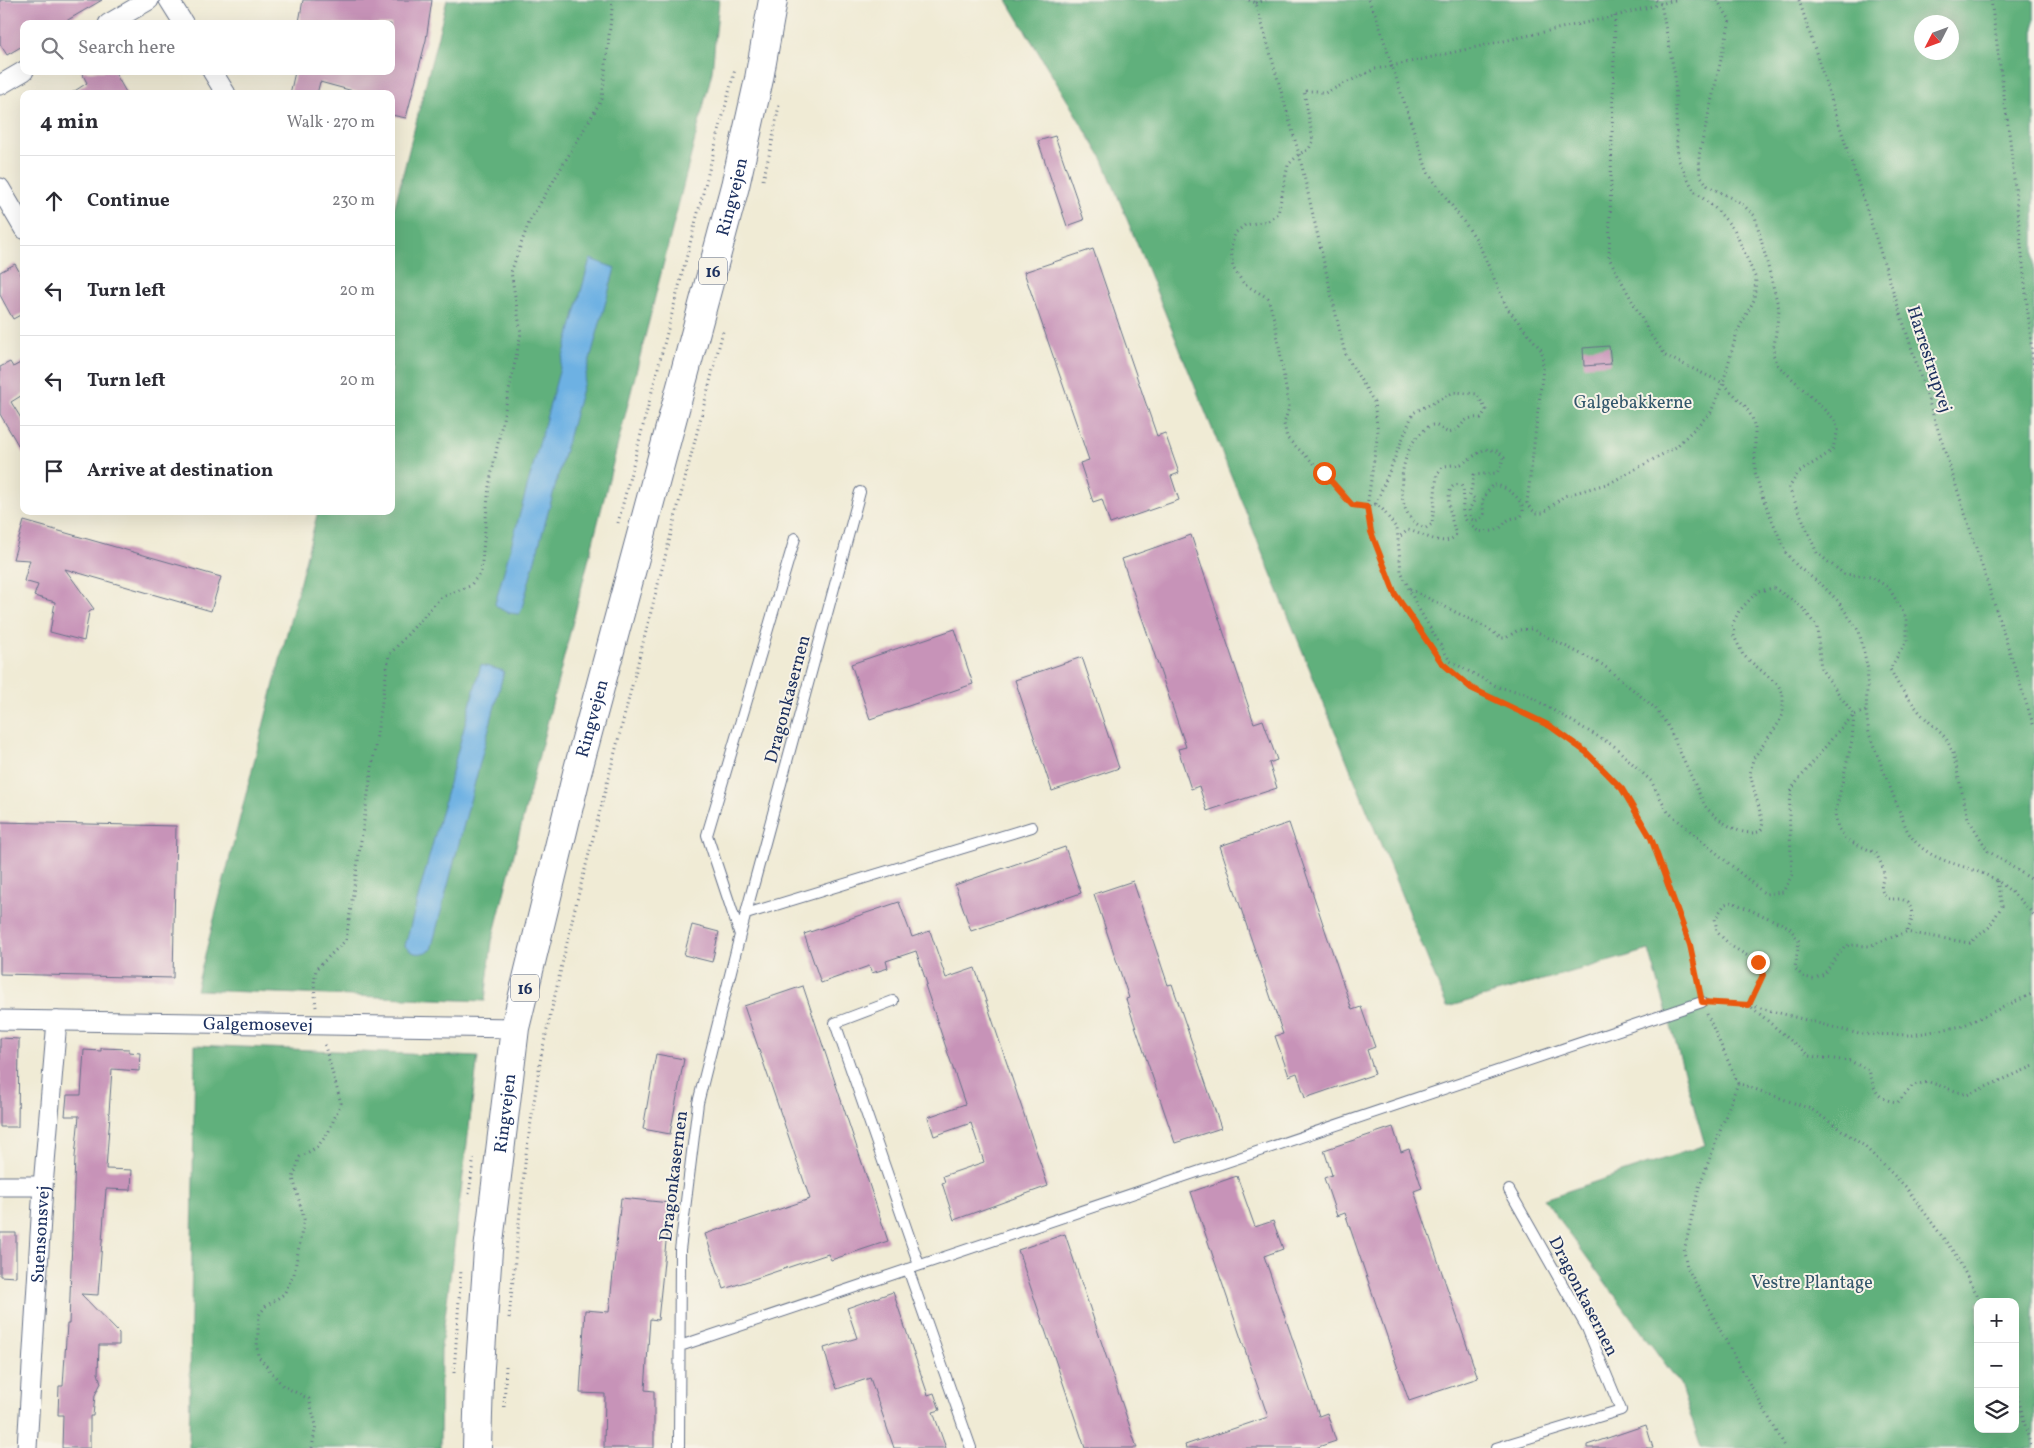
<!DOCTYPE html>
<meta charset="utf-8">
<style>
:root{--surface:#fff;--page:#f2f2f3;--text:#2b2b33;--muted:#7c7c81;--line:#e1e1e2}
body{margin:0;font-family:Vollkorn,serif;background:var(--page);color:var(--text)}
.controls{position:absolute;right:15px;bottom:15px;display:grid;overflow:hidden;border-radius:10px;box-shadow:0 5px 20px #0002}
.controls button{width:45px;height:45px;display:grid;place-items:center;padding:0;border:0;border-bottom:1px solid var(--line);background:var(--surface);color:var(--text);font:25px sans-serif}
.compass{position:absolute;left:1914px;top:15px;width:45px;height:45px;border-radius:50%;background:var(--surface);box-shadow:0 5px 20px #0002;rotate:228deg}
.stop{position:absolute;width:15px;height:15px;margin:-11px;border:4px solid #ea580c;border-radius:50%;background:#fff}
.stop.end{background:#ea580c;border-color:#fff;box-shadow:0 1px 5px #0008}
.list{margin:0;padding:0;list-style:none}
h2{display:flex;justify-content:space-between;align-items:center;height:65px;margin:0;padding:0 20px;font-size:21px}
h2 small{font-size:16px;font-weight:400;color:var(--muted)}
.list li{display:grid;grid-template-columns:32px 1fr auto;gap:15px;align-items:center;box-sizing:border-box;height:90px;padding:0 20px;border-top:1px solid var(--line)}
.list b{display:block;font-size:19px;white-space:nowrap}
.list em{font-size:16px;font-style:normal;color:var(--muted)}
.icon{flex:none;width:28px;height:28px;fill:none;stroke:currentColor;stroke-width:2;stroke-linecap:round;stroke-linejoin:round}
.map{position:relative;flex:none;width:2034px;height:1448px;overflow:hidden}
.search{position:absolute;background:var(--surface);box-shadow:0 5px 20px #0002;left:20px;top:20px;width:375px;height:55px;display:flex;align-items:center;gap:12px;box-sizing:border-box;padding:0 18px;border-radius:10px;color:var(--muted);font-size:19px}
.panel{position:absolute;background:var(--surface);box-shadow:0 5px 20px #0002;left:20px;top:90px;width:375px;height:425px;border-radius:10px}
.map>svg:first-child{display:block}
.forest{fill:#61b07b;stroke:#3e706c;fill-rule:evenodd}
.water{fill:#6db1e3;stroke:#4470a0}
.building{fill:#c793b8}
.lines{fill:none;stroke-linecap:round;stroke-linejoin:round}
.lane-casing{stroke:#667188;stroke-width:12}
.street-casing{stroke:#667188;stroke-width:21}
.primary-casing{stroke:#667188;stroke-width:30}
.path{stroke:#667188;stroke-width:3;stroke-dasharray:1 4;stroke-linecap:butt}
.lane{stroke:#fff;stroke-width:10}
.street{stroke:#fff;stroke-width:19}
.primary{stroke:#fff;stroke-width:28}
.route{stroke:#ea580c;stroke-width:6}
.labels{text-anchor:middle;stroke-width:4;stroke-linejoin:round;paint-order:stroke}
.shield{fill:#f7f3e8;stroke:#5d6a87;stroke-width:1}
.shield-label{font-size:16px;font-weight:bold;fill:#1b2f5e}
.street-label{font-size:18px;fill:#1b2f5e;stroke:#f7f3e8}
.park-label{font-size:18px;fill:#32566b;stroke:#f7f3e8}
</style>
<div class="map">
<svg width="2034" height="1448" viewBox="0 0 2034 1448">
<rect width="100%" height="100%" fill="#f7f3e8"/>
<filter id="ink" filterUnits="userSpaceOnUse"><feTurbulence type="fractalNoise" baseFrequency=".02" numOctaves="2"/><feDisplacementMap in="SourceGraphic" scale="10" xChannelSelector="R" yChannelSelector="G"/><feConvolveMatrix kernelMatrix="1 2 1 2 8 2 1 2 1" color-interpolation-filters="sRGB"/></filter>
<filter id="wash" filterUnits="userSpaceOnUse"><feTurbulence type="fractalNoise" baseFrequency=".0096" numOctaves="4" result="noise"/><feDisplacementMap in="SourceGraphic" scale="20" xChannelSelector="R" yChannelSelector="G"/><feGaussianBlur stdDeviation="1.12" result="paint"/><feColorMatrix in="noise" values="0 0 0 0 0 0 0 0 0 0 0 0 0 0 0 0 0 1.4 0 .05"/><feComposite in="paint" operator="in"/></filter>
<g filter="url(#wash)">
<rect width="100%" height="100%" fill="#f0ebd5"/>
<!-- forest -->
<path class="forest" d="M447 0H719L712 72 492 941 485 1001 196 990 318 511H391V221Z
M1007 0H2034V1448H1701L1680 1384 1544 1199 1705 1145 1649 950 1447 1007 1103 160ZM1922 22H1952V52H1922ZM1978 1302H2015V1429H1978Z
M195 1045 478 1057 441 1348 440 1448H189Z"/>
<!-- water -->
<path class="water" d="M590 259 615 268 521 611 519 614C511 614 499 610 495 604Z
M481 665 504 671 431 950C419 955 413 955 405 946Z"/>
<g id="blocks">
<!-- building -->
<path class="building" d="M0 0H102L61 24H24V45L7 55 0 44Z
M303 0H432L426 40 406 118 391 115V94H364L320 82 317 94H290L295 72 391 71V24H312L299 22Z
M81 71H114L127 94H70L87 83Z
M1055 136 1084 220 1067 226 1038 141Z
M1093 249 1157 436 1165 433 1179 473 1171 476 1179 500 1110 524 1102 499 1093 502 1080 463 1089 460 1024 272Z
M15 264 24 280V313L13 319 0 295V272Z
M1609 346 1611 364 1584 366 1583 348Z
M24 361V394L11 402 24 423V455L0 414V367L10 362 13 367Z
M24 521 221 577 211 611 65 569 94 609 89 612 84 641 50 632 55 602 34 596 38 585 24 581 30 560 13 559Z
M1191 535 1254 723 1263 720 1277 760 1269 763 1277 788 1207 811 1199 786 1191 789 1178 749 1186 747 1122 559Z
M955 629 973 684 870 719 851 664Z
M1082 657 1119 768 1052 791 1015 680Z
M0 822 176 826 173 978 0 974Z
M1289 823 1352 1010 1361 1007 1375 1047 1367 1050 1375 1074 1305 1098 1297 1073 1289 1076 1275 1036 1283 1034 1220 846Z
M1065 847 1081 893 971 931 955 885Z
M1133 881 1168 985 1172 984 1221 1128 1175 1143 1126 999 1129 998 1094 894Z
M899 902 912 937 930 931 946 978 975 968 1048 1186 954 1220 942 1183 945 1182 943 1176 984 1162 971 1123 934 1136 928 1117 965 1104 925 985 927 984 916 951 886 961 888 968 872 973 869 966 821 983 804 934Z
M692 925 719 932 712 962 684 955Z
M803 986 888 1241 831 1260 828 1254 724 1289 705 1234 810 1199 744 1006Z
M0 1038 19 1039 18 1127H0Z
M101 1048 129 1049V1052L140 1053 139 1071 112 1069 109 1113 110 1114 106 1169 132 1170 131 1190 106 1189 98 1295 81 1294 119 1333V1345H99L98 1373 101 1383 95 1395 93 1416H90V1448H62L63 1415H58L59 1386H63L67 1324H69L75 1157 79 1116H65L67 1095H81L84 1050 101 1051Z
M656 1054 684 1059 670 1134 643 1129Z
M1393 1127 1401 1152 1409 1149 1422 1188 1414 1191 1478 1378 1409 1401 1345 1213 1337 1216 1324 1178 1332 1175 1324 1150Z
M1237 1176 1255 1227 1273 1221 1283 1249 1264 1256 1319 1416 1327 1413 1336 1441 1315 1448H1186L1185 1445 1268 1417 1191 1192Z
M621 1198 670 1203 658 1320 650 1319 645 1390 654 1391V1448H604L605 1394 580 1393 585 1310 609 1312Z
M0 1233H16V1277L0 1276Z
M1065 1234 1099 1335 1137 1448H1085L1061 1377 1018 1250Z
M893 1292 928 1395 934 1393 940 1410 933 1412 946 1448H894L870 1378 837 1389 828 1363 824 1348 857 1338 847 1308Z
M1646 1425 1653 1448H1587V1445Z"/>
</g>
</g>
<g filter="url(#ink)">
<use href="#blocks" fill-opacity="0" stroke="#667188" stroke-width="1"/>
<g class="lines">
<defs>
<path id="lane" d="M746 914 1032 827
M740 935 707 835 795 538
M893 1001 835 1023 919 1265
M908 1269 971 1448
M680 1346 1702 1002
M679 1448 680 1250 698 1103 740 935 860 492
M1496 1448 1621 1410 1587 1328 1509 1190"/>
<g id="street">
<path d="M169 0 184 24"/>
<path d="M108 24 149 0"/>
<path d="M212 71 226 94"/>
<path d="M0 85 24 71"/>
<path d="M0 188 24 229"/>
<path id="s1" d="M0 1020 515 1028"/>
<path d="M0 1186H43"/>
<path id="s2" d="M27 1448 43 1186 57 1021"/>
</g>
<g id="primary">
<path id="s3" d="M477 1448 479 1381 488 1250 515 1028 577 773 735 186 759 79 773 0"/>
</g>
</defs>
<!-- lane casing -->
<use href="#lane" class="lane-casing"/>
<!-- street casing -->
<use href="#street" class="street-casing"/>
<!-- primary casing -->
<use href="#primary" class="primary-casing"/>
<!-- path -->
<path class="path" d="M1249 0 1256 3 1299 154 1345 354 1374 402 1378 432 1367 507 1371 532 1395 594 1442 663 1471 688 1550 726 1586 752 1622 789 1651 838 1690 945 1699 989
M1368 0 1376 15 1392 66 1615 16 1675 0
M1656 0 1661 4 1675 76 1677 150 1679 161 1694 191 1716 209 1734 229 1756 279 1754 300 1737 332 1723 383 1711 412 1676 447 1610 483 1564 496 1543 513H1536L1530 508 1527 503 1543 369 1542 351 1507 308 1477 240 1428 173 1392 66 1375 69 1325 93 1316 91H1304L1313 141 1309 149 1299 154 1288 165 1278 214 1268 221 1245 225 1235 233 1231 248 1233 268 1244 284 1268 298 1275 322 1289 407 1284 424 1287 438 1324 473 1352 505 1367 507 1376 504 1383 510 1397 529 1401 571 1417 606 1450 661 1498 687 1524 693 1614 746 1651 781 1668 812 1765 894 1783 892 1792 875 1789 811 1792 788 1839 730 1854 715 1866 711
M1717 0 1730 20 1699 155 1700 175 1708 186 1741 203 1755 216 1779 309 1773 354 1778 365 1835 420 1838 430 1832 451 1798 473 1789 488 1817 553 1844 574 1872 577 1889 588 1907 619V640L1890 669 1899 686 1921 714 1946 738 1953 753 1968 818 1988 851 2034 881
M1799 0 2034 727
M1991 0 2010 140 2034 370
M1256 3 1266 0
M1615 16 1609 258 1650 334 1666 356 1723 383 1745 406 1752 417 1755 429V472L1762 496 1786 553 1798 567 1823 586 1837 600 1859 631 1868 670 1866 711 1869 734 1907 830C1928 866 1963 861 1996 880 2008 887 2025 905 2034 915
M763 180 772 143 779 105
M1376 504 1413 413 1454 392 1477 394 1486 410 1481 418C1459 416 1465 428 1452 432 1444 435 1437 420 1428 427 1422 432 1415 438 1412 444 1398 468 1394 520 1426 528L1432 524 1437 474 1444 466 1461 464 1485 449 1498 451 1504 458 1497 473 1474 475 1470 495 1475 499 1469 510 1471 519 1475 521 1480 519 1484 514 1482 501 1492 485C1504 484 1524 499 1523 512 1522 519 1515 517 1510 519 1505 521 1503 527 1498 529 1492 532 1484 532 1478 531 1474 528 1469 524 1466 520 1458 509 1468 495 1461 485 1440 480 1452 524 1456 534 1447 550 1422 533 1408 530L1399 537
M618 523 735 69
M1410 589 1489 629 1501 638H1506L1518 630 1531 629 1603 665 1655 708 1668 726 1705 806C1717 820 1742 839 1761 831L1763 823 1750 774 1753 759 1778 724 1783 714V694L1778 685 1743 655 1734 636 1733 623 1739 611 1758 591 1774 588 1801 606 1817 627 1821 669 1854 715 1852 740 1835 814 1838 828 1847 840 1876 853C1878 858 1881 863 1883 868 1886 882 1875 887 1888 899H1901L1908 902C1914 914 1913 921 1906 932
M1997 881 2002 906 1989 927 1970 943 1906 932 1869 946 1849 945 1844 947 1824 974 1813 979 1802 976 1795 968 1799 941 1789 927 1732 902 1725 904 1715 919 1717 932 1731 946 1758 962 1763 975 1749 1005 1809 1056 1850 1061 1869 1070C1874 1090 1876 1100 1898 1102L1913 1085 1929 1082 1967 1095 2034 1066
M1716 1003 1749 1005 1859 1034 1913 1035 1962 1026 2034 993
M316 1007 314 984 316 969 346 940 389 655 441 597 470 586 481 572 489 486 521 333 511 272 529 222 602 99 613 0
M1707 1014 1738 1083 1811 1109 1863 1145 1905 1186 1955 1254 1981 1302
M1738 1083 1699 1187 1684 1251 1687 1267 1735 1358 1786 1448
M469 1194 474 1155
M509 1318 526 1154 541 1056 574 912 723 331
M454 1373 461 1270
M2015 1386 2031 1448
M504 1407 506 1366
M312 1448 316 1425 309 1399 283 1386 258 1356 257 1348 259 1315 266 1306 284 1294 294 1274 304 1219 293 1178 300 1157 317 1147 328 1133 341 1103 324 1043"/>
<!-- lane -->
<use href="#lane" class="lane"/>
<!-- street -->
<use href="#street" class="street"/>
<!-- primary -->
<use href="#primary" class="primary"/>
</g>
</g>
<g class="lines" filter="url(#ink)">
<!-- route -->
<path class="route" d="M1324 473 1352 505 1367 507 1371 532 1395 594 1442 663 1471 688 1550 726 1586 752 1622 789 1651 838 1690 945 1702 1002 1749 1005 1763 975 1758 962"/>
</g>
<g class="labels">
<!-- shield labels -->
<g class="shield">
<rect x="699" y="257.5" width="28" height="27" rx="4"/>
<rect x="511" y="974.5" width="28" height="27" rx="4"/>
</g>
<g class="shield-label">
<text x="713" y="277">16</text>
<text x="525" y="994">16</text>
</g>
<!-- street labels -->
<g class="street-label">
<text dy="6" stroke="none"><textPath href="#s3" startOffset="1281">Ringvejen</textPath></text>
<text transform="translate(1930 359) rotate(72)" y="6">Harrestrupvej</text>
<text transform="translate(787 699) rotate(-75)" y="6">Dragonkasernen</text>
<text dy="6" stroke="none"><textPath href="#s3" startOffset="741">Ringvejen</textPath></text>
<text dy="6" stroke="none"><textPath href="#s1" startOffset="258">Galgemosevej</textPath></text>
<text dy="6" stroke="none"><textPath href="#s3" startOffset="336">Ringvejen</textPath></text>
<text transform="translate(673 1176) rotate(-83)" y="6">Dragonkasernen</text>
<text dy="6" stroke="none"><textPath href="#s2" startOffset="214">Suensonsvej</textPath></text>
<text transform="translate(1584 1296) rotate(63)" y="6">Dragonkasernen</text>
</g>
<!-- park labels -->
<g class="park-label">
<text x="1633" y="408">Galgebakkerne</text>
<text x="1812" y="1288">Vestre Plantage</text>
</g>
</g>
</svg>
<div class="controls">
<button>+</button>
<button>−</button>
<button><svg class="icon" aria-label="layers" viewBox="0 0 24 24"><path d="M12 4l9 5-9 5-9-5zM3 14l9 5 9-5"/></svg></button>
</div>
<svg class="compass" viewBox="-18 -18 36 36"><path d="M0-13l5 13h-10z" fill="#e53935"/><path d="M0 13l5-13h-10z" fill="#7c7c81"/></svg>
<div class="stop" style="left:1324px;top:473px"></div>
<div class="stop end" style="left:1758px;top:962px"></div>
<div class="search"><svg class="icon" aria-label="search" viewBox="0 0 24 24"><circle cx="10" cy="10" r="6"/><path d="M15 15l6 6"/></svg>Search here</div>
<section class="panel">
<h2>4 min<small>Walk · 270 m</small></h2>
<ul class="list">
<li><svg class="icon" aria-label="ahead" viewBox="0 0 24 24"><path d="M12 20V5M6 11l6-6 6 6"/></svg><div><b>Continue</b></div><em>230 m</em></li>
<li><svg class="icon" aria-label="left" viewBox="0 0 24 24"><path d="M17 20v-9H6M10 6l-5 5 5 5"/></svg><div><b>Turn left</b></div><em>20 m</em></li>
<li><svg class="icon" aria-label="left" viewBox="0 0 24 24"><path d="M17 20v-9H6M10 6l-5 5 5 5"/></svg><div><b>Turn left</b></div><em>20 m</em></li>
<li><svg class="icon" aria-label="arrive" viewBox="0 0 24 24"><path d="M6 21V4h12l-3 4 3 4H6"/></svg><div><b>Arrive at destination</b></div></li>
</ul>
</section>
</div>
